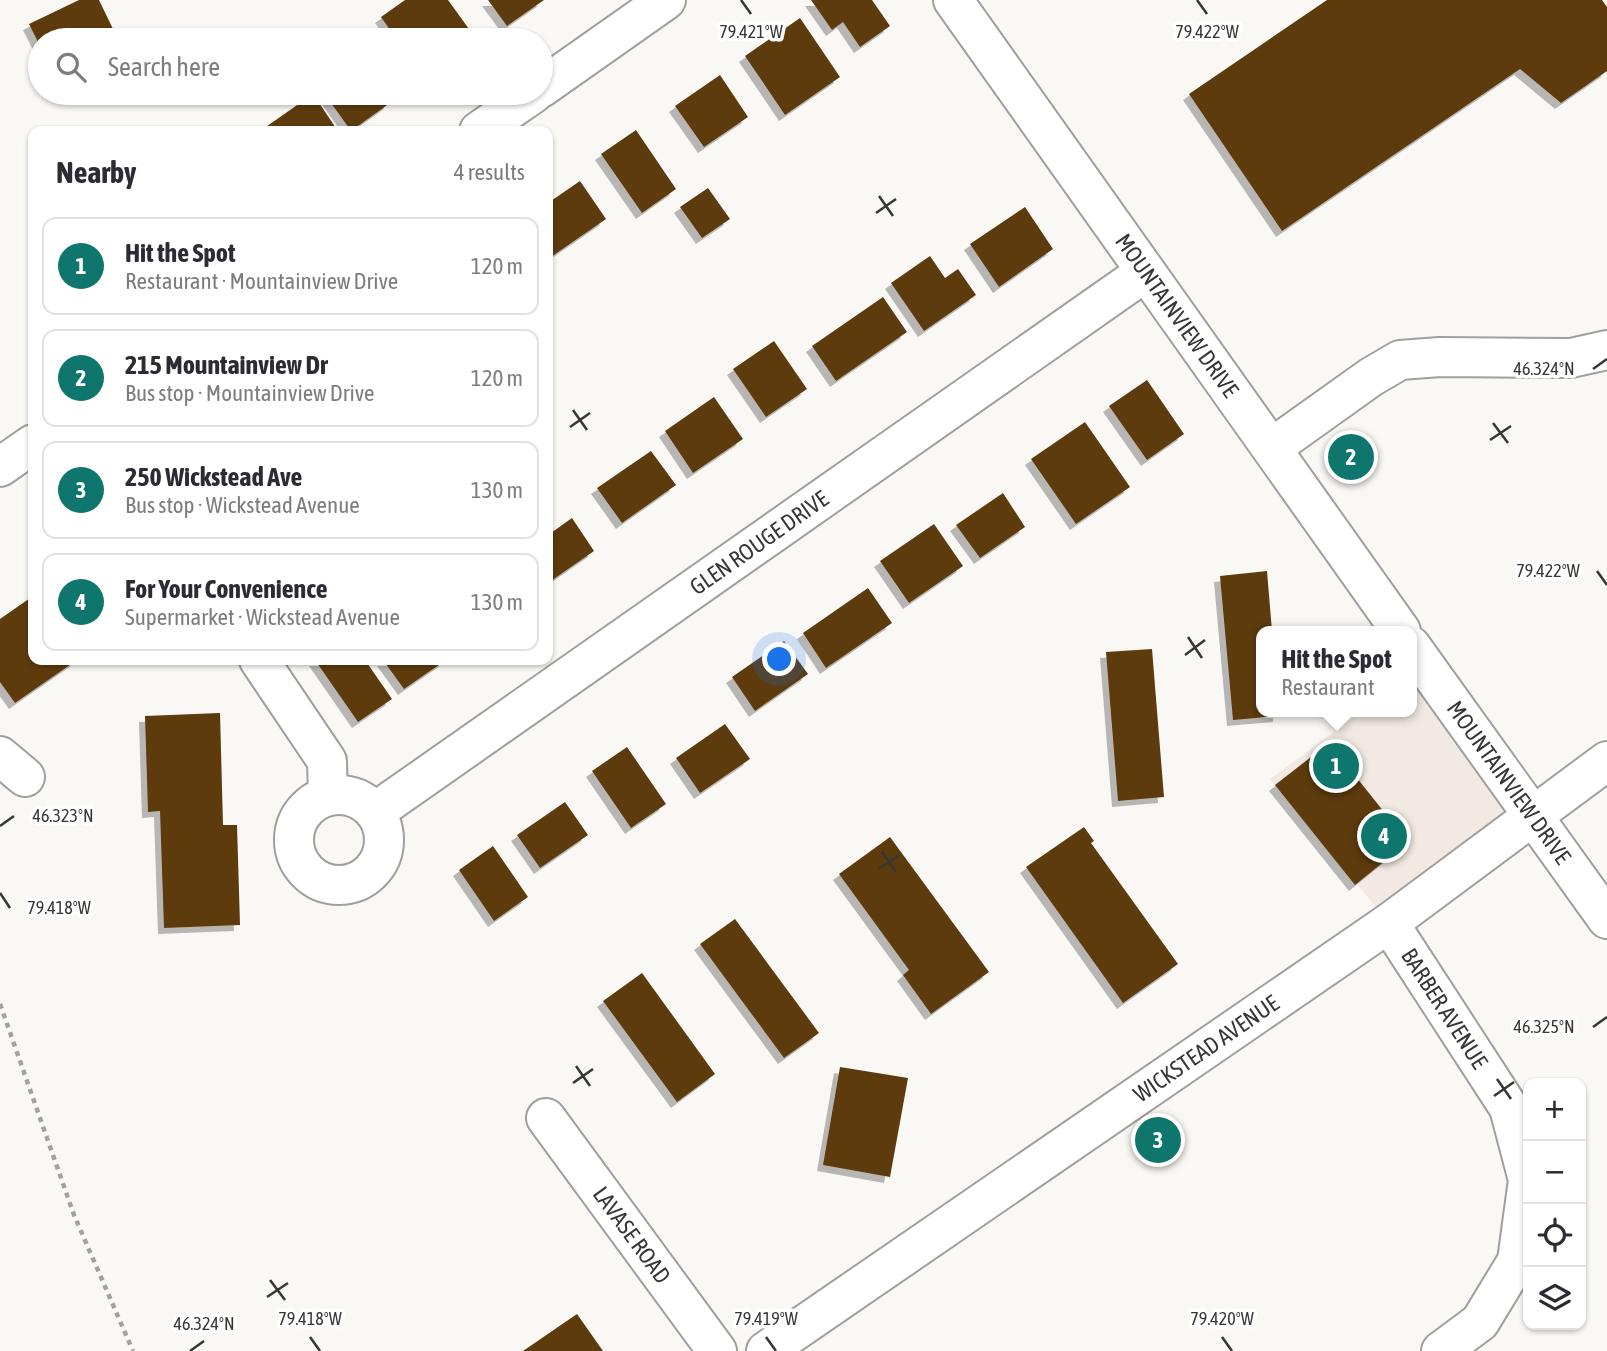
<!DOCTYPE html>
<meta charset="utf-8">
<style>
:root{--surface:#fff;--page:#f7f7f7;--text:#2b2b33;--muted:#7c7c81;--line:#e1e1e2;--accent:#0f766e}
body{margin:0;font-family:"Asap Condensed",sans-serif;background:var(--page);color:var(--text)}
.controls{position:absolute;right:21px;bottom:21px;display:grid;overflow:hidden;border-radius:14px;box-shadow:0 2px 5px #0004}
.controls button{width:63px;height:63px;display:grid;place-items:center;padding:0;border:0;border-bottom:2px solid var(--line);background:var(--surface);color:var(--text);font:35px sans-serif}
.you{position:absolute;left:780px;top:660px;width:24px;height:24px;margin:-18px;border:5px solid #fff;border-radius:50%;background:#1a73e8;box-shadow:0 0 0 10px #1a73e833}
.badge{display:grid;place-items:center;width:46px;height:46px;border-radius:50%;background:var(--accent);color:#fff;font-size:23px;font-weight:700}
.pin{position:absolute;translate:-50% -50%;border:4px solid #fff;box-shadow:0 2px 7px #0006}
.popup{position:absolute;left:1256px;top:626px;width:161px;height:91px;box-sizing:border-box;display:grid;place-content:center;border-radius:14px;background:var(--surface);filter:drop-shadow(0 2px 5px #0005);font-size:23px;white-space:nowrap;color:var(--muted)}
.popup b{font-size:26px;color:var(--text)}
.popup::after{content:'';position:absolute;left:50%;top:100%;margin-left:-14px;border:14px solid transparent;border-top-color:var(--surface)}
.list{margin:0;padding:0;list-style:none}
h2{display:flex;justify-content:space-between;align-items:center;height:91px;margin:0;padding:0 28px;font-size:30px}
h2 small{font-size:23px;font-weight:400;color:var(--muted)}
.list li{display:grid;grid-template-columns:46px 1fr auto;gap:21px;align-items:center;box-sizing:border-box;height:98px;margin:0 14px 14px;padding:0 14px;border:2px solid var(--line);border-radius:14px}
.list b{display:block;font-size:26px;white-space:nowrap}
.list p{margin:0;font-size:23px;white-space:nowrap;color:var(--muted)}
.list em{font-size:23px;font-style:normal;color:var(--muted)}
.icon{flex:none;width:38px;height:38px;fill:none;stroke:currentColor;stroke-width:2;stroke-linecap:round;stroke-linejoin:round}
.map{position:relative;flex:none;width:1607px;height:1351px;overflow:hidden}
.search{position:absolute;background:var(--surface);box-shadow:0 2px 5px #0004;left:28px;top:28px;width:525px;height:77px;display:flex;align-items:center;gap:18px;box-sizing:border-box;padding:0 24px;border-radius:38px;color:var(--muted);font-size:26px}
.panel{position:absolute;background:var(--surface);box-shadow:0 2px 5px #0004;left:28px;top:126px;width:525px;height:539px;border-radius:14px}
.map>svg:first-child{display:block}
.built{fill:#f2eae2}
.building{fill:#5d3b0d;filter:url(#shadow)}
.lines{fill:none;stroke-linecap:round;stroke-linejoin:round}
.minor-casing{stroke:#a19f9d;stroke-width:42}
.path{stroke:#a2a19e;stroke-width:4.5;stroke-dasharray:5 5;stroke-linecap:butt}
.minor{stroke:#fff;stroke-width:38}
.ticks{fill:none;stroke:#373635;stroke-width:2.5}
.labels{text-anchor:middle;stroke-width:7;stroke-linejoin:round;paint-order:stroke}
.street-label{font-size:23px;fill:#373635;stroke:#fff}
.ticks-label{font-size:18px;text-anchor:middle;fill:#373635;stroke:#fff;stroke-width:7;stroke-linejoin:round;paint-order:stroke}
</style>
<div class="map">
<svg width="1607" height="1351" viewBox="0 0 1607 1351">
<defs>
<filter id="shadow"><feDropShadow dx="-6" dy="6" stdDeviation="0" flood-color="#0004"/></filter>
</defs>
<rect width="100%" height="100%" fill="#faf8f5"/>
<!-- built -->
<path class="built" d="M1411 675 1530 816 1389 923 1270 779 1361 712H1411Z"/>
<!-- building -->
<path class="building" d="M79 0H99L113 29 90 40H40V46L29 24Z
M405 0H448L477 40H397L381 17Z
M488 0H544L507 26Z
M811 0H872L890 26 860 47 843 22 832 30Z
M1327 0H1602L1607 7V71L1561 103 1520 69 1282 231 1189 94Z
M800 18 840 77 785 115 745 56Z
M720 75 748 117 704 147 675 106Z
M324 93H383L390 103 351 131Z
M313 94 336 128 331 131H260Z
M636 130 676 189 642 213 601 154Z
M580 181 606 219 548 259V203Z
M708 188 730 219 702 238 680 207Z
M1025 207 1053 249 999 287 970 244Z
M930 256 945 278 958 269 976 295 924 331 891 283Z
M883 297 907 332 836 381 812 346Z
M774 341 807 389 766 417 733 369Z
M1147 380 1184 434 1147 460 1109 406Z
M714 397 743 439 693 473 665 431Z
M1085 422 1130 487 1076 524 1031 459Z
M651 451 676 485 622 523 597 488Z
M1003 493 1025 527 980 558 956 525Z
M572 518 594 551 548 583V535Z
M934 524 963 566 909 603 880 561Z
M1267 571 1272 631H1261V712H1279V716L1233 720 1220 576Z
M868 588 892 623 826 668 803 633Z
M33 596V660H77L15 703 0 682V619Z
M784 641 808 674 755 711 732 677Z
M1152 649 1164 797 1118 801 1106 652Z
M315 660H365L392 699 358 722Z
M383 660H446L404 689Z
M220 713 223 825H237L240 925 164 928 160 811 148 812 145 716Z
M725 724 750 759 700 793 676 758Z
M1329 743 1408 842 1355 885 1275 785Z
M627 747 666 804 631 828 592 771Z
M565 802 588 835 540 868 517 835Z
M1084 827 1094 841 1091 843 1178 964 1123 1003 1026 867Z
M890 837 989 972 931 1014 903 975 909 970 839 874Z
M493 846 528 897 494 921 459 870Z
M735 919 819 1033 784 1058 700 944Z
M642 973 715 1074 677 1102 603 1001Z
M840 1067 908 1078 890 1177 823 1165Z
M577 1314 603 1351H523Z"/>
<g class="lines">
<defs>
<g id="minor">
<path id="s1" d="M953 0 1401 631"/>
<path d="M541 88 666 0"/>
<path d="M479 131 534 93"/>
<path d="M1273 447 1371 377 1400 360 1440 357 1571 358 1607 350"/>
<path d="M0 467 33 444"/>
<path id="s2" d="M1411 646 1607 919"/>
<path d="M259 660 327 761 328 796"/>
<path d="M0 756 25 777"/>
<circle cx="339" cy="840" r="45"/>
<path id="s3" d="M375 812 1144 273"/>
<path id="s4" d="M1389 923 1509 1108 1528 1180 1517 1261 1480 1322 1441 1351"/>
<path id="s5" d="M546 1118 717 1351"/>
<path id="s6" d="M766 1351 1389 923 1607 761"/>
</g>
</defs>
<!-- minor casing -->
<use href="#minor" class="minor-casing"/>
<!-- path -->
<path class="path" d="M0 1004 74 1215 133 1351"/>
<!-- minor -->
<use href="#minor" class="minor"/>
</g>
<!-- ticks -->
<path class="ticks" d="M741 0 751 14M1197 0 1207 14M879 196 893 216M876 213 896 199M1593 369 1607 359M573 410 587 430M1493 423 1508 443M570 427 590 413M1490 440 1511 426M1597 571 1607 585M1188 637 1202 658M1185 655 1205 640M0 826 14 816M882 852 896 872M879 869 899 855M0 893 10 908M1593 1027 1607 1017M576 1066 590 1086M1497 1079 1511 1099M573 1083 593 1069M1494 1096 1514 1082M270 1280 285 1300M267 1297 288 1283M310 1337 320 1351M766 1337 776 1351M1222 1337 1232 1351M190 1351 204 1341"/>
<g class="labels">
<!-- street labels -->
<g class="street-label">
<text dy="8" stroke="none"><textPath href="#s1" startOffset="387">MOUNTAINVIEW DRIVE</textPath></text>
<text dy="8" stroke="none"><textPath href="#s3" startOffset="469">GLEN ROUGE DRIVE</textPath></text>
<text dy="8" stroke="none"><textPath href="#s2" startOffset="168">MOUNTAINVIEW DRIVE</textPath></text>
<text dy="8" stroke="none"><textPath href="#s4" startOffset="102">BARBER AVENUE</textPath></text>
<text dy="8" stroke="none"><textPath href="#s6" startOffset="534">WICKSTEAD AVENUE</textPath></text>
<text dy="8" stroke="none"><textPath href="#s5" startOffset="145">LAVASE ROAD</textPath></text>
</g>
</g>
<g class="ticks-label">
<text x="751" y="38">79.421°W</text>
<text x="1207" y="38">79.422°W</text>
<text x="1544" y="375">46.324°N</text>
<text x="1548" y="577">79.422°W</text>
<text x="63" y="822">46.323°N</text>
<text x="59" y="914">79.418°W</text>
<text x="1544" y="1033">46.325°N</text>
<text x="310" y="1325">79.418°W</text>
<text x="766" y="1325">79.419°W</text>
<text x="1222" y="1325">79.420°W</text>
<text x="204" y="1330">46.324°N</text>
</g>
</svg>
<div class="controls">
<button>+</button>
<button>−</button>
<button><svg class="icon" aria-label="locate" viewBox="0 0 24 24"><circle cx="12" cy="12" r="6"/><path d="M12 2v4M12 18v4M2 12h4M18 12h4"/></svg></button>
<button><svg class="icon" aria-label="layers" viewBox="0 0 24 24"><path d="M12 4l9 5-9 5-9-5zM3 14l9 5 9-5"/></svg></button>
</div>
<div class="you"></div>
<div class="pin badge" style="left:1336px;top:766px">1</div>
<div class="popup"><b>Hit the Spot</b>Restaurant</div>
<div class="pin badge" style="left:1351px;top:457px">2</div>
<div class="pin badge" style="left:1158px;top:1140px">3</div>
<div class="pin badge" style="left:1384px;top:836px">4</div>
<div class="search"><svg class="icon" aria-label="search" viewBox="0 0 24 24"><circle cx="10" cy="10" r="6"/><path d="M15 15l6 6"/></svg>Search here</div>
<section class="panel">
<h2>Nearby<small>4 results</small></h2>
<ul class="list">
<li><span class="badge">1</span><div><b>Hit the Spot</b><p>Restaurant · Mountainview Drive</p></div><em>120 m</em></li>
<li><span class="badge">2</span><div><b>215 Mountainview Dr</b><p>Bus stop · Mountainview Drive</p></div><em>120 m</em></li>
<li><span class="badge">3</span><div><b>250 Wickstead Ave</b><p>Bus stop · Wickstead Avenue</p></div><em>130 m</em></li>
<li><span class="badge">4</span><div><b>For Your Convenience</b><p>Supermarket · Wickstead Avenue</p></div><em>130 m</em></li>
</ul>
</section>
</div>
